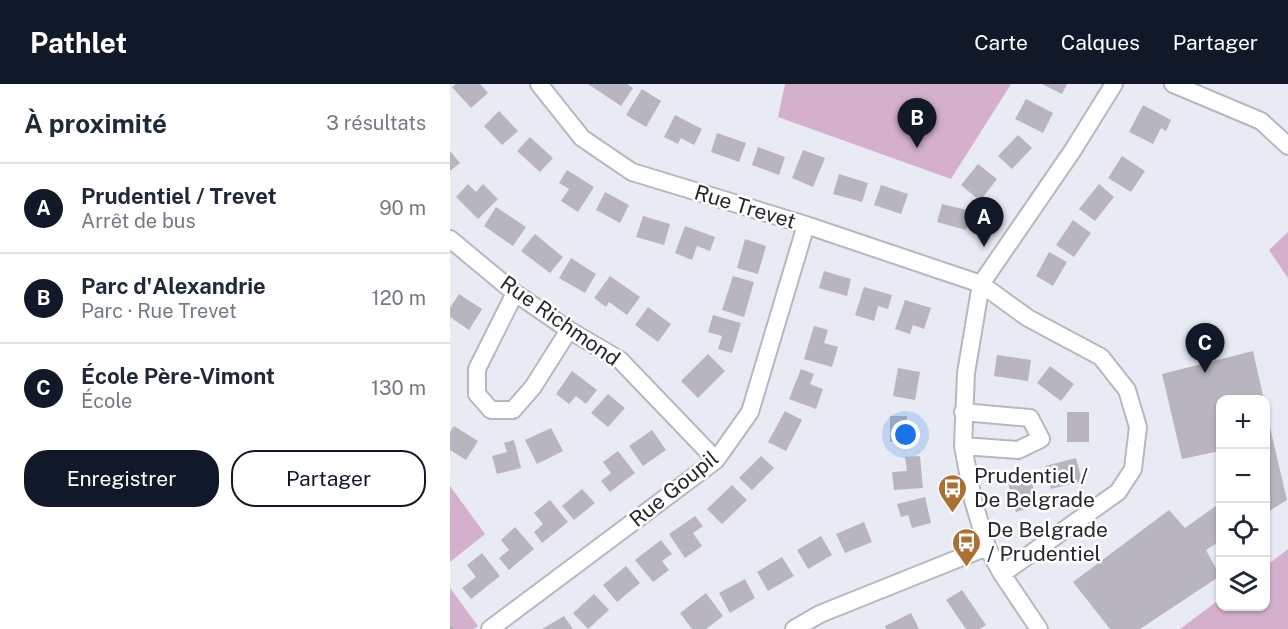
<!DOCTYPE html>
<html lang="fr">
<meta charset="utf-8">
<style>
:root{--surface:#fff;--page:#f6f6f7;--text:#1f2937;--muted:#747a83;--line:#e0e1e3;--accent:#111827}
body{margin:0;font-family:"Public Sans",sans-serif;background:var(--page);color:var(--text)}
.controls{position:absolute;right:18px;bottom:18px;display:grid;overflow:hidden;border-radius:12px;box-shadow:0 2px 4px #0004}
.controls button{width:54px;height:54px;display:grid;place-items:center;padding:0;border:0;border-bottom:2px solid var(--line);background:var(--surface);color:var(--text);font:30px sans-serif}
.you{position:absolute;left:456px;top:351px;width:21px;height:21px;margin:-15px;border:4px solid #fff;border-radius:50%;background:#1a73e8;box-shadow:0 0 0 9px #1a73e833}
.badge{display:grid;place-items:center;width:39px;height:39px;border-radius:50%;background:var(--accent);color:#fff;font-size:20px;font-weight:700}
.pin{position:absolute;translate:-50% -50px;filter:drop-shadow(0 2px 3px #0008)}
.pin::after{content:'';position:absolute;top:32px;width:21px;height:18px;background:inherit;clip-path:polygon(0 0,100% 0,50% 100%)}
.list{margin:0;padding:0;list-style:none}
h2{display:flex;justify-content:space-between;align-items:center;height:78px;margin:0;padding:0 24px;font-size:26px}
h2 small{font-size:20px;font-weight:400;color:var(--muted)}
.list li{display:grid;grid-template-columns:39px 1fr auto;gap:18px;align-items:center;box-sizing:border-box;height:90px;padding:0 24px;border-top:2px solid var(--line)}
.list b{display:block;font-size:22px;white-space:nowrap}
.list p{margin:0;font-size:20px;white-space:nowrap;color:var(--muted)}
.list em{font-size:20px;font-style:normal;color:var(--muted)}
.actions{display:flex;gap:12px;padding:18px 24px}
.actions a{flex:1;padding:14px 0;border:2px solid var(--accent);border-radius:24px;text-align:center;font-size:21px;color:var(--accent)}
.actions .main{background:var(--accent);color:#fff}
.icon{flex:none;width:33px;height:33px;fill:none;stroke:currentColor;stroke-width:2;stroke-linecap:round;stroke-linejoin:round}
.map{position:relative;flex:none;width:838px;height:545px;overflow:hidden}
header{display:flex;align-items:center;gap:36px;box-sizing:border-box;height:84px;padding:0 30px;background:var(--accent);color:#fff}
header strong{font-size:28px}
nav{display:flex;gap:33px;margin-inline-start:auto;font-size:21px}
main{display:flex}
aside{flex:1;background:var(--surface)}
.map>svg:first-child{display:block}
.green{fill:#d5b0cd}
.building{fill:#b9b5be}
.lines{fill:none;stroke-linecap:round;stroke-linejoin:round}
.minor-casing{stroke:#b5b8c0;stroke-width:20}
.path{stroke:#a7a9b0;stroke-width:3;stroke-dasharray:3 3;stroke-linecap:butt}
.minor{stroke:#fff;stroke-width:16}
.labels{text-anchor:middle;stroke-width:5;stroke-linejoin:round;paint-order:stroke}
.street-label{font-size:21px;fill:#27282c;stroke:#fff}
.poi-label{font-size:21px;fill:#27282c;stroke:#fff;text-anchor:start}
</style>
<header>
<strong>Pathlet</strong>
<nav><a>Carte</a><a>Calques</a><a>Partager</a></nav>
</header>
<main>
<aside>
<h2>À proximité<small>3 résultats</small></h2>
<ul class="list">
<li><span class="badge">A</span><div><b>Prudentiel / Trevet</b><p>Arrêt de bus</p></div><em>90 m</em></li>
<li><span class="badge">B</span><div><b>Parc d'Alexandrie</b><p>Parc · Rue Trevet</p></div><em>120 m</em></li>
<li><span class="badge">C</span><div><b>École Père-Vimont</b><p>École</p></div><em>130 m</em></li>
</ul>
<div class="actions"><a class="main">Enregistrer</a><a>Partager</a></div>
</aside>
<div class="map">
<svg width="838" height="545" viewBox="0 0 838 545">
<rect width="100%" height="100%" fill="#e8ebf3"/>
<!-- green -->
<path class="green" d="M335 0H561L501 95 328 33Z
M838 148V194L819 166Z
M0 402 35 450 0 478Z
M838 465V545H730L770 515V522H816V482Z
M0 504 28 542 24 545H0Z"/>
<!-- building -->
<path class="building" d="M6 0H30L38 9 21 24 2 3Z
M138 0H177L183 4 171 22Z
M592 0H617L612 10Z
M192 5 211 17 196 43 176 31Z
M576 15 603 29 593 49 565 35Z
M693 21 721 36 716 47 711 44 703 60 679 48Z
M49 27 68 47 52 61 34 42Z
M225 31 252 45 244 61 231 54 228 60 214 53Z
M267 49 296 59 289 78 261 68Z
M568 51 582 64 562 85 548 72Z
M80 53 103 74 90 88 67 67Z
M308 63 335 73 329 91 302 81Z
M353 66 375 74 363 103 342 94Z
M0 67 10 79 0 87Z
M672 72 695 87 681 108 658 94Z
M528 80 547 95 530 117 511 101Z
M117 86 144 103 128 128 111 117 119 105 109 99Z
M389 90 418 99 412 118 383 110Z
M18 100 26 108 33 100 48 115 28 135 6 113Z
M649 100 664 113 645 137 629 125Z
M431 101 458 110 451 130 424 121Z
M155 108 179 121 170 139 146 126Z
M492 120 521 127 516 146 487 138Z
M46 123 76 143 63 162 34 142Z
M193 132 220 140 214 161 186 153Z
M623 136 641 149 624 173 606 161Z
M235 142 265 153 260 167 247 162 242 176 225 169Z
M85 150 113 173 100 189 71 167Z
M295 155 316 162 308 190 287 184Z
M599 168 617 178 603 202 586 192Z
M121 174 146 190 135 209 109 194Z
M374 187 401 195 397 212 369 204Z
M160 192 190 213 177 231 159 218 156 223 144 214Z
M283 192 304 198 294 233 272 226Z
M414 203 442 211 438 225 428 222 424 237 405 231Z
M9 210 32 225 19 246 0 233V224Z
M455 216 481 224 474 245 463 241 460 250 445 245Z
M198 223 221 240 208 258 185 241Z
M263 231 291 239 282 269 268 265 272 252 258 248Z
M364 242 378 246 374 259 388 263 382 283 354 275Z
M803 267 814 316H770V367L732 375 712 290Z
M258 270 275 287 248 314 231 297Z
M547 271 581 276 578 297 544 292Z
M600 282 624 300 611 317 587 299Z
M448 284 470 288 465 316 443 312Z
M351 285 364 290 360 300 373 305 366 325 339 315Z
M122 287 147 306 136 320 126 312 119 320 106 310Z
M158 310 175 324 158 343 141 329Z
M816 326 837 416 816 429Z
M335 327 352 336 336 367 318 358Z
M617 328H639V358H617Z
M440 332H457V345H467V358H440Z
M4 342 28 357 16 376 0 366V348Z
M101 344 113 367 87 380 75 356Z
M202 346 216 366 193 382 179 362Z
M64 356 71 384 47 390 42 372 57 368 54 359Z
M168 367 185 389 160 408 151 397 161 389 153 378Z
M311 372 324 384 302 406 289 394Z
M470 372 473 404 444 406 442 388 457 387 455 373Z
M626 374 632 397 601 405 595 382Z
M580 393 589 421 566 428 558 399Z
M282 401 297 416 272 440 257 425Z
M132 405 145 419 124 436 112 422Z
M475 413 481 439 462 444 458 431 451 433 447 420Z
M100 416 118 438 92 459 84 448 93 440 84 429Z
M770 419V457L756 466 770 492 690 545H660L623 498 719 426 735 444Z
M245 432 253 442 243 449 252 462 235 474 219 450Z
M414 438 422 458 395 469 386 450Z
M65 443 84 465 59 486 49 474 59 466 51 456Z
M371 452 382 471 358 485 347 466Z
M211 456 222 470 212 477 219 486 203 498 185 476Z
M32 469 50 492 21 515 12 504 26 493 17 481Z
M332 473 344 492 318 507 307 488Z
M176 482 190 499 167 518 153 501Z
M295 495 305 514 280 529 269 509Z
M512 506 536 541 530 545H516L496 516Z
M256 509 273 532 256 545H242L230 529Z
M144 510 159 526 138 545 123 529Z
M461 529 469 545H436L435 542Z
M114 532 123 545H92Z"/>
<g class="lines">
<defs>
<path id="minor" d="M89 0 132 54 182 88 356 141 531 200 578 234 651 273 677 306 688 343 683 385 668 408 552 490
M723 0 811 37 838 62
M0 155 65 209 119 246 170 276 266 376
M65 209 27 285V310L41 326H63L83 303 119 246
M513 362 568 366 591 355 580 334 513 328
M40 545 266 376 300 328 356 141
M344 545 370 530 537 463
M589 545 552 490 537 463 523 416 513 362 516 289 531 200 623 66 664 0"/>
</defs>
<!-- minor casing -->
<use href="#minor" class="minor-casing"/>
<!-- path -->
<path class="path" d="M0 543 2 545"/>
<!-- minor -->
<use href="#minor" class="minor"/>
</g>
<!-- icons -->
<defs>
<symbol id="bus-pin" viewBox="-11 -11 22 30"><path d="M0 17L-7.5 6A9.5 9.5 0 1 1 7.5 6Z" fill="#ab7131" stroke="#fff"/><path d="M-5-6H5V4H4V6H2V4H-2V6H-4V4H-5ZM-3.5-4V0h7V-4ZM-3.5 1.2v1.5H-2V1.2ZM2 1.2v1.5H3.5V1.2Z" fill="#fff"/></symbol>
</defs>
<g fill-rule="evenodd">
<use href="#bus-pin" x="486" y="388" width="33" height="45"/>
<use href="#bus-pin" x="500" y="442" width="33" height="45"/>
</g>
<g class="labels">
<!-- street labels -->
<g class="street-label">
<text transform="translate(295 123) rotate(17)" y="7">Rue Trevet</text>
<text transform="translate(110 237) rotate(35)" y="7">Rue Richmond</text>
<text transform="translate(224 405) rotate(-39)" y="7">Rue Goupil</text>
</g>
<!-- poi labels -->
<g class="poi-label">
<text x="524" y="399">Prudentiel /<tspan x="524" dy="24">De Belgrade</tspan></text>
<text x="537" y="453">De Belgrade<tspan x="537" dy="24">/ Prudentiel</tspan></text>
</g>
</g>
</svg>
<div class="controls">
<button>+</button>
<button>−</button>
<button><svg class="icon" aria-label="locate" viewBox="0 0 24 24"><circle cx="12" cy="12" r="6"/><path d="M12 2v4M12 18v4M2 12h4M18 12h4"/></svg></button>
<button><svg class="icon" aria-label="layers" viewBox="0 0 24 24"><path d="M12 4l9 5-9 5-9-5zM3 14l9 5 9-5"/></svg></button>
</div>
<div class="you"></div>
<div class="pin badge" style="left:534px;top:163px">A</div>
<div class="pin badge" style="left:467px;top:64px">B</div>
<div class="pin badge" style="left:755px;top:289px">C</div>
</div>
</main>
